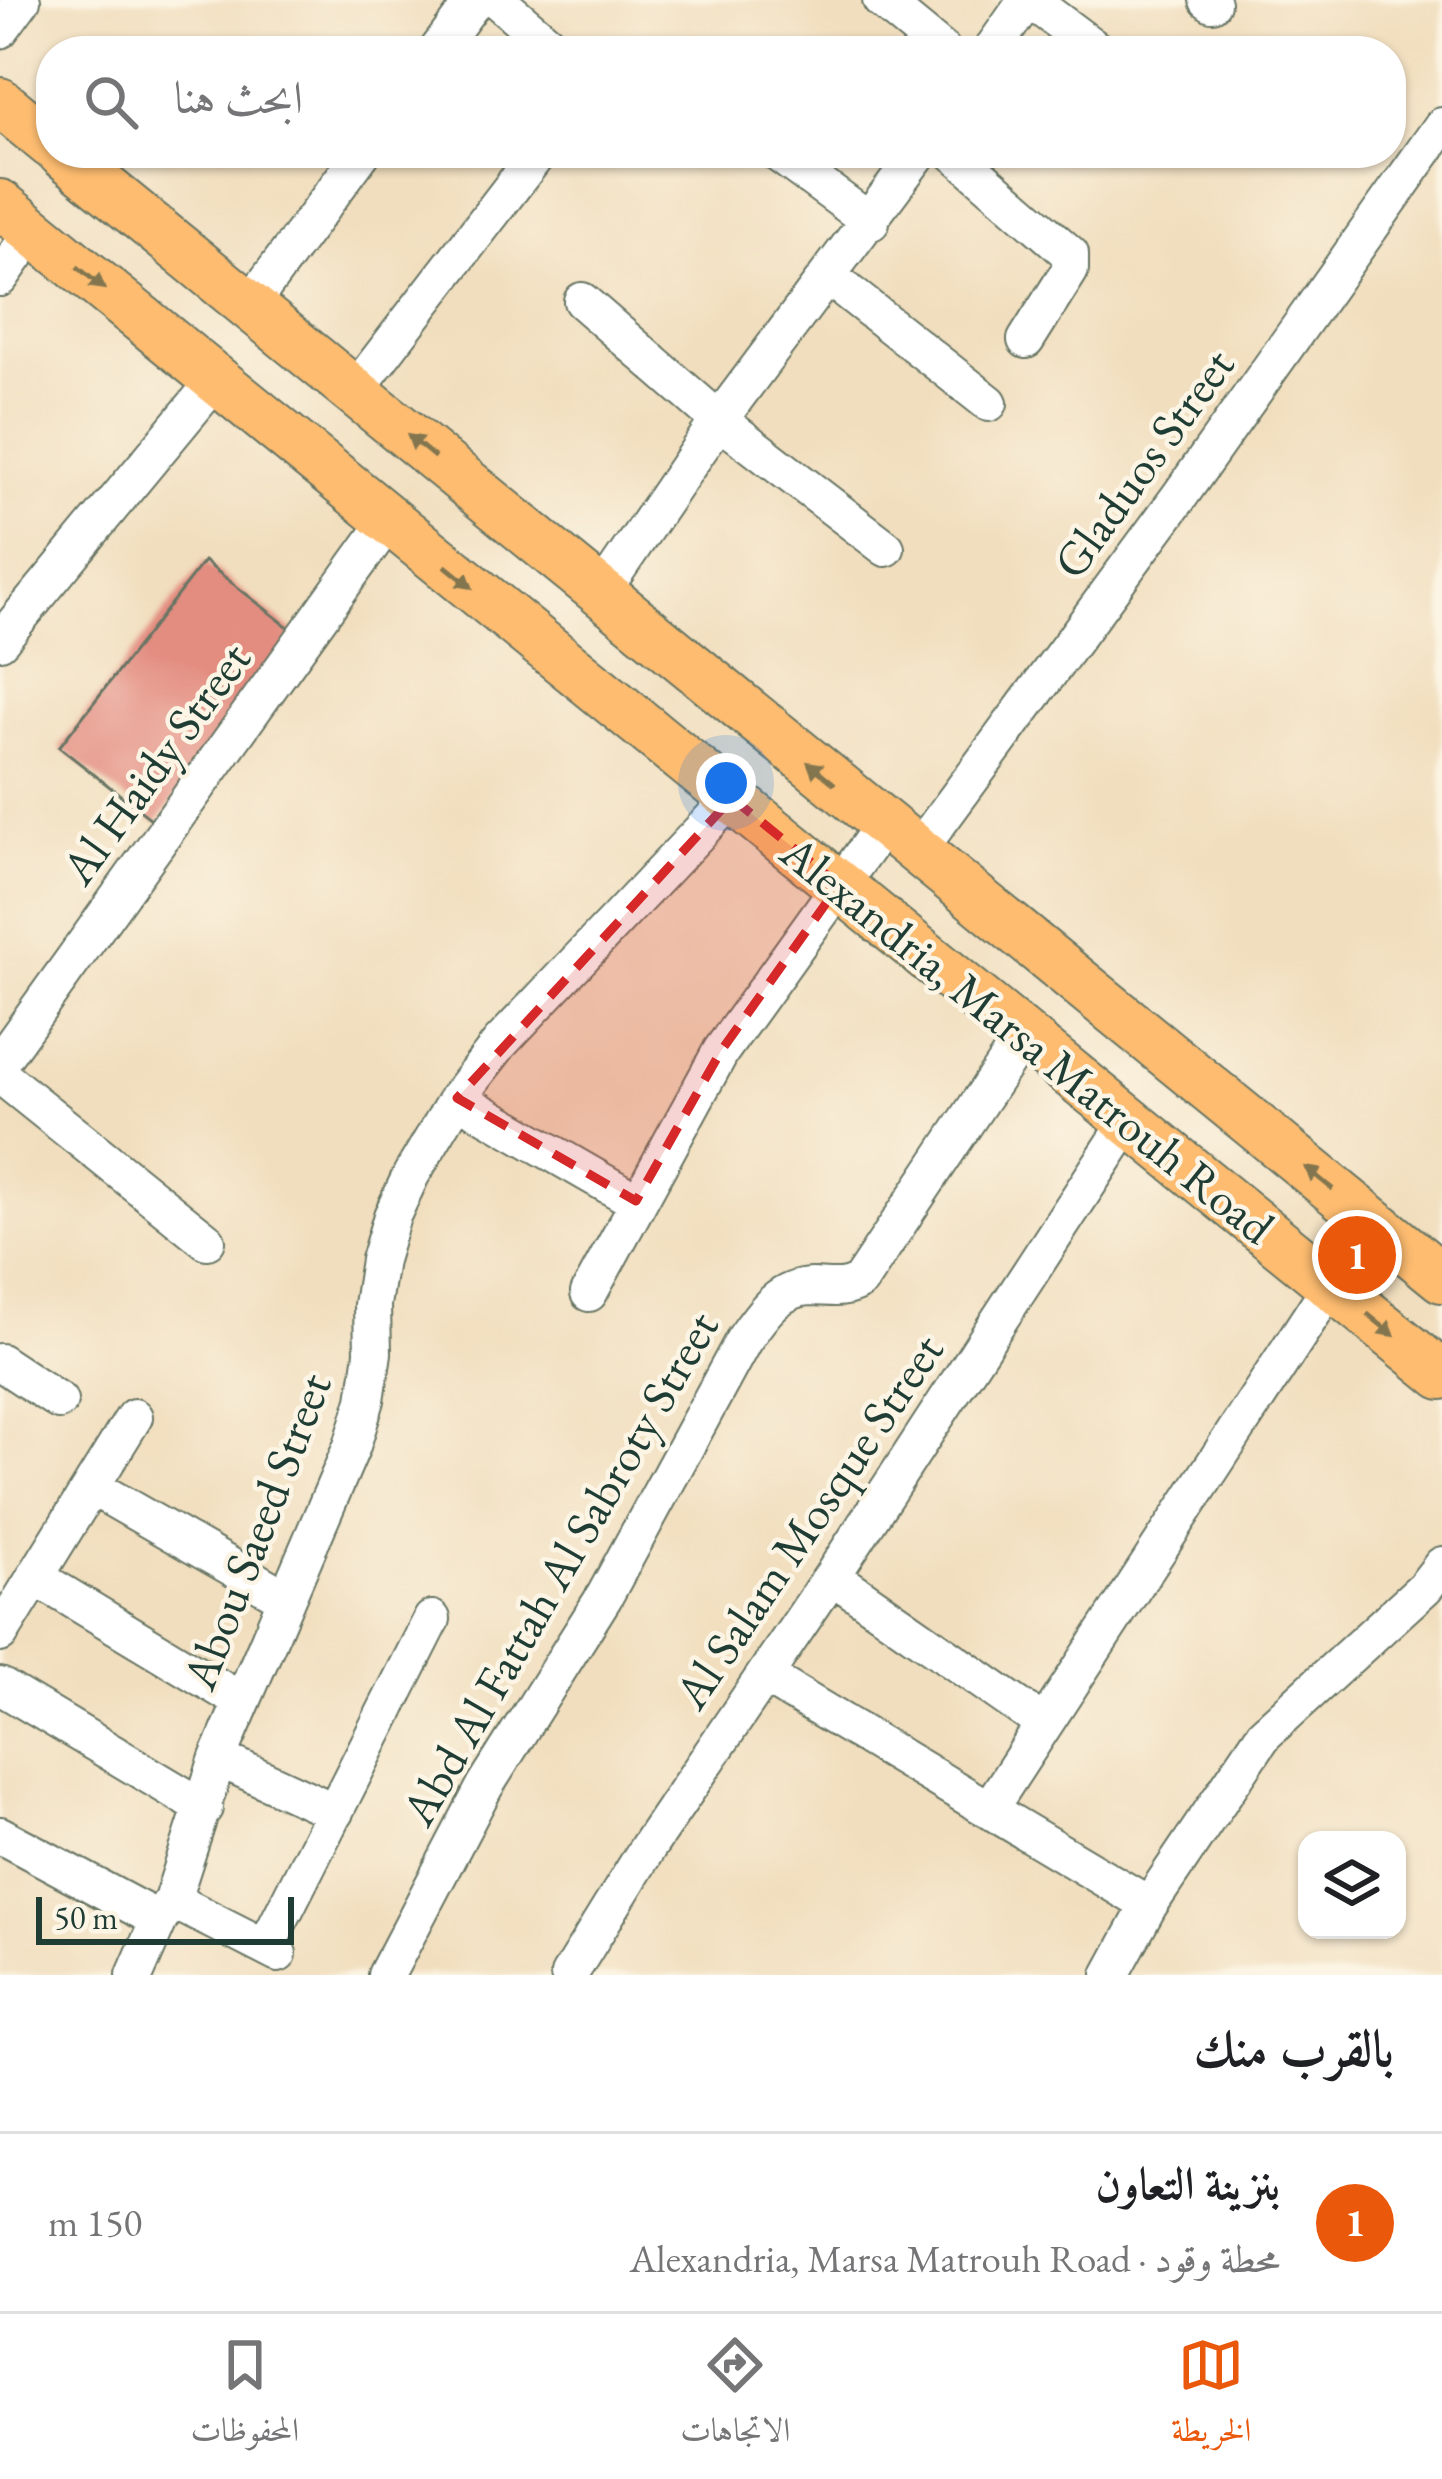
<!DOCTYPE html>
<html lang="ar">
<meta charset="utf-8">
<style>
:root{--surface:#fff;--page:#f2f2f2;--text:#202124;--muted:#757577;--line:#e0e0e0;--accent:#ea580c}
body{margin:0;font-family:"EB Garamond",Amiri,serif;background:var(--page);color:var(--text);direction:rtl}
.controls{position:absolute;right:36px;bottom:36px;display:grid;overflow:hidden;border-radius:24px;box-shadow:0 3px 9px #0004}
.controls button{width:108px;height:108px;display:grid;place-items:center;padding:0;border:0;border-bottom:3px solid var(--line);background:var(--surface);color:var(--text);font:60px sans-serif}
.scale{position:absolute;left:36px;bottom:30px;width:258px;box-sizing:border-box;padding-left:12px;border:6px solid #1f3d34;border-top:0;font-size:33px;line-height:42px;white-space:nowrap;color:#1f3d34;-webkit-text-stroke:9px #fcf5e5;paint-order:stroke}
.you{position:absolute;left:726px;top:783px;width:42px;height:42px;margin:-30px;border:9px solid #fff;border-radius:50%;background:#1a73e8;box-shadow:0 0 0 18px #1a73e833}
.badge{display:grid;place-items:center;width:78px;height:78px;border-radius:50%;background:var(--accent);color:#fff;font-size:39px;font-weight:700}
.pin{position:absolute;translate:-50% -50%;border:6px solid #fff;box-shadow:0 3px 12px #0006}
.list{margin:0;padding:0;list-style:none}
h2{display:flex;justify-content:space-between;align-items:center;height:156px;margin:0;padding:0 48px;font-size:51px}
h2 small{font-size:39px;font-weight:400;color:var(--muted)}
.list li{display:grid;grid-template-columns:78px 1fr auto;gap:36px;align-items:center;box-sizing:border-box;height:180px;padding:0 48px;border-top:3px solid var(--line)}
.list b{display:block;font-size:45px;white-space:nowrap}
.list p{margin:0;font-size:39px;white-space:nowrap;color:var(--muted)}
.list em{font-size:39px;font-style:normal;color:var(--muted)}
.icon{flex:none;width:66px;height:66px;fill:none;stroke:currentColor;stroke-width:2;stroke-linecap:round;stroke-linejoin:round}
.map{position:relative;flex:none;width:1442px;height:1975px;overflow:hidden;direction:ltr}
.search{position:absolute;background:var(--surface);box-shadow:0 3px 9px #0004;left:36px;right:36px;top:36px;height:132px;display:flex;align-items:center;gap:30px;box-sizing:border-box;padding:0 42px;border-radius:48px;color:var(--muted);font-size:45px}
.sheet{height:336px;background:var(--surface)}
nav{display:flex;justify-content:space-around;align-items:center;box-sizing:border-box;height:168px;border-top:3px solid var(--line);background:var(--surface);font-size:33px;color:var(--muted)}
nav a{display:grid;justify-items:center;gap:6px}
nav .on{color:var(--accent)}
.map>svg:first-child{display:block}
.building{fill:#e38c80}
.lines{fill:none;stroke-linecap:round;stroke-linejoin:round}
.minor-casing{stroke:#687564;stroke-width:40}
.major-casing{stroke:#687564;stroke-width:52}
.minor{stroke:#fff;stroke-width:36}
.major{stroke:#fdbc70;stroke-width:48}
.oneway{fill:#83764f}
.marked{fill:#d62828;fill-opacity:0.2;stroke:#d62828;stroke-width:9;stroke-dasharray:24 15;stroke-linejoin:round}
.labels{text-anchor:middle;stroke-width:9;stroke-linejoin:round;paint-order:stroke}
.street-label{font-size:48px;fill:#1f3d34;stroke:#fcf5e5}
</style>
<div class="map">
<svg width="1442" height="1975" viewBox="0 0 1442 1975">
<rect width="100%" height="100%" fill="#fcf5e5"/>
<filter id="ink" filterUnits="userSpaceOnUse"><feTurbulence type="fractalNoise" baseFrequency=".00833" numOctaves="2"/><feDisplacementMap in="SourceGraphic" scale="24" xChannelSelector="R" yChannelSelector="G"/><feConvolveMatrix kernelMatrix="1 2 1 2 8 2 1 2 1" color-interpolation-filters="sRGB"/></filter>
<filter id="wash" filterUnits="userSpaceOnUse"><feTurbulence type="fractalNoise" baseFrequency=".004" numOctaves="4" result="noise"/><feDisplacementMap in="SourceGraphic" scale="48" xChannelSelector="R" yChannelSelector="G"/><feGaussianBlur stdDeviation="2.7" result="paint"/><feColorMatrix in="noise" values="0 0 0 0 0 0 0 0 0 0 0 0 0 0 0 0 0 1.4 0 .05"/><feComposite in="paint" operator="in"/></filter>
<g filter="url(#wash)">
<rect width="100%" height="100%" fill="#f1debe"/>
<g id="blocks">
<!-- building -->
<path class="building" d="M204 561 301 637 156 823 59 747Z"/>
</g>
</g>
<g filter="url(#ink)">
<use href="#blocks" fill-opacity="0" stroke="#687564" stroke-width="3"/>
<g class="lines">
<defs>
<path id="minor" d="M497 0 557 51
M881 0 943 51
M1030 0 1098 51
M1208 0 1212 3
M0 30 22 0
M437 51 475 0
M991 51 1027 0
M777 153 871 222
M954 153 1070 254V270L1026 340
M829 277 989 403
M0 278 33 231
M582 301 719 420 886 548
M249 306 362 153
M354 392 538 153
M601 593 719 420 919 153
M0 641 216 380
M917 852 1179 497 1442 126
M0 1062 389 520
M0 1075 207 1241
M457 1098 636 1201
M589 1293 721 1051 884 824
M0 1362 59 1401
M92 1487 284 1597
M832 1576 1044 1724
M37 1578 241 1701
M0 1634 134 1417
M765 1676 1149 1905
M0 1686 204 1808
M218 1758 335 1812
M989 1809 1331 1285
M0 1835 159 1920
M172 1900 278 1954
M266 1947 432 1619
M135 1975 159 1920 172 1900 218 1758 352 1446 366 1400 373 1353 372 1305 379 1260 392 1216 411 1175 457 1098 500 1043 732 798
M386 1975 485 1786 604 1597 743 1341C761 1316 777 1288 811 1287 830 1287 842 1292 860 1281L1024 1035
M569 1975 648 1847 832 1576 1129 1121
M1111 1975 1149 1905 1264 1734 1425 1587 1442 1565"/>
<path id="major" d="M0 102 51 144
M62 153 1442 1278
M0 204 1442 1375"/>
</defs>
<!-- minor casing -->
<use href="#minor" class="minor-casing"/>
<!-- major casing -->
<use href="#major" class="major-casing"/>
<!-- minor -->
<use href="#minor" class="minor"/>
<!-- major -->
<use href="#major" class="major"/>
</g>
<!-- one-way arrows -->
<defs><path id="oneway-solid" d="M-6-.8H1V-3.2L6.5 0L1 3.2V.8H-6Z" transform="scale(3)"/></defs>
<g class="oneway">
<use href="#oneway-solid" transform="translate(91 278) rotate(39)"/>
<use href="#oneway-solid" transform="translate(421 446) rotate(-141)"/>
<use href="#oneway-solid" transform="translate(459 577) rotate(39)"/>
<use href="#oneway-solid" transform="translate(821 773) rotate(-141)"/>
<use href="#oneway-solid" transform="translate(1319 1178) rotate(-141)"/>
<use href="#oneway-solid" transform="translate(1381 1325) rotate(39)"/>
</g>
</g>
<!-- marked area -->
<path class="marked" d="M732 798 839 885 721 1051 636 1201 457 1098Z"/>
<g class="labels">
<!-- street labels -->
<g class="street-label">
<text transform="translate(1143 463) rotate(-54)" y="17">Gladuos Street</text>
<text transform="translate(155 763) rotate(-54)" y="17">Al Haidy Street</text>
<text transform="translate(1028 1039) rotate(39)" y="17">Alexandria, Marsa Matrouh Road</text>
<text transform="translate(808 1521) rotate(-56)" y="17">Al Salam Mosque Street</text>
<text transform="translate(256 1531) rotate(-69)" y="17">Abou Saeed Street</text>
<text transform="translate(559 1568) rotate(-60)" y="17">Abd Al Fattah Al Sabroty Street</text>
</g>
</g>
</svg>
<div class="controls">
<button><svg class="icon" aria-label="layers" viewBox="0 0 24 24"><path d="M12 4l9 5-9 5-9-5zM3 14l9 5 9-5"/></svg></button>
</div>
<div class="scale">50 m</div>
<div class="you"></div>
<div class="pin badge" style="left:1357px;top:1255px">1</div>
<div class="search"><svg class="icon" aria-label="search" viewBox="0 0 24 24"><circle cx="10" cy="10" r="6"/><path d="M15 15l6 6"/></svg>ابحث هنا</div>
</div>
<section class="sheet">
<h2>بالقرب منك<small></small></h2>
<ul class="list">
<li><span class="badge">1</span><div><b>بنزينة التعاون</b><p>محطة وقود · Alexandria, Marsa Matrouh Road</p></div><em>150 m</em></li>
</ul>
</section>
<nav>
<a class="on"><svg class="icon" aria-label="map" viewBox="0 0 24 24"><path d="M3 6l6-2 6 2 6-2v14l-6 2-6-2-6 2zM9 4v14M15 6v14"/></svg>الخريطة</a>
<a><svg class="icon" aria-label="directions" viewBox="0 0 24 24"><path d="M12 3l9 9-9 9-9-9zM9 14v-3h6M13 9l2 2-2 2"/></svg>الاتجاهات</a>
<a><svg class="icon" aria-label="saved" viewBox="0 0 24 24"><path d="M7 4h10v16l-5-4-5 4z"/></svg>المحفوظات</a>
</nav>
